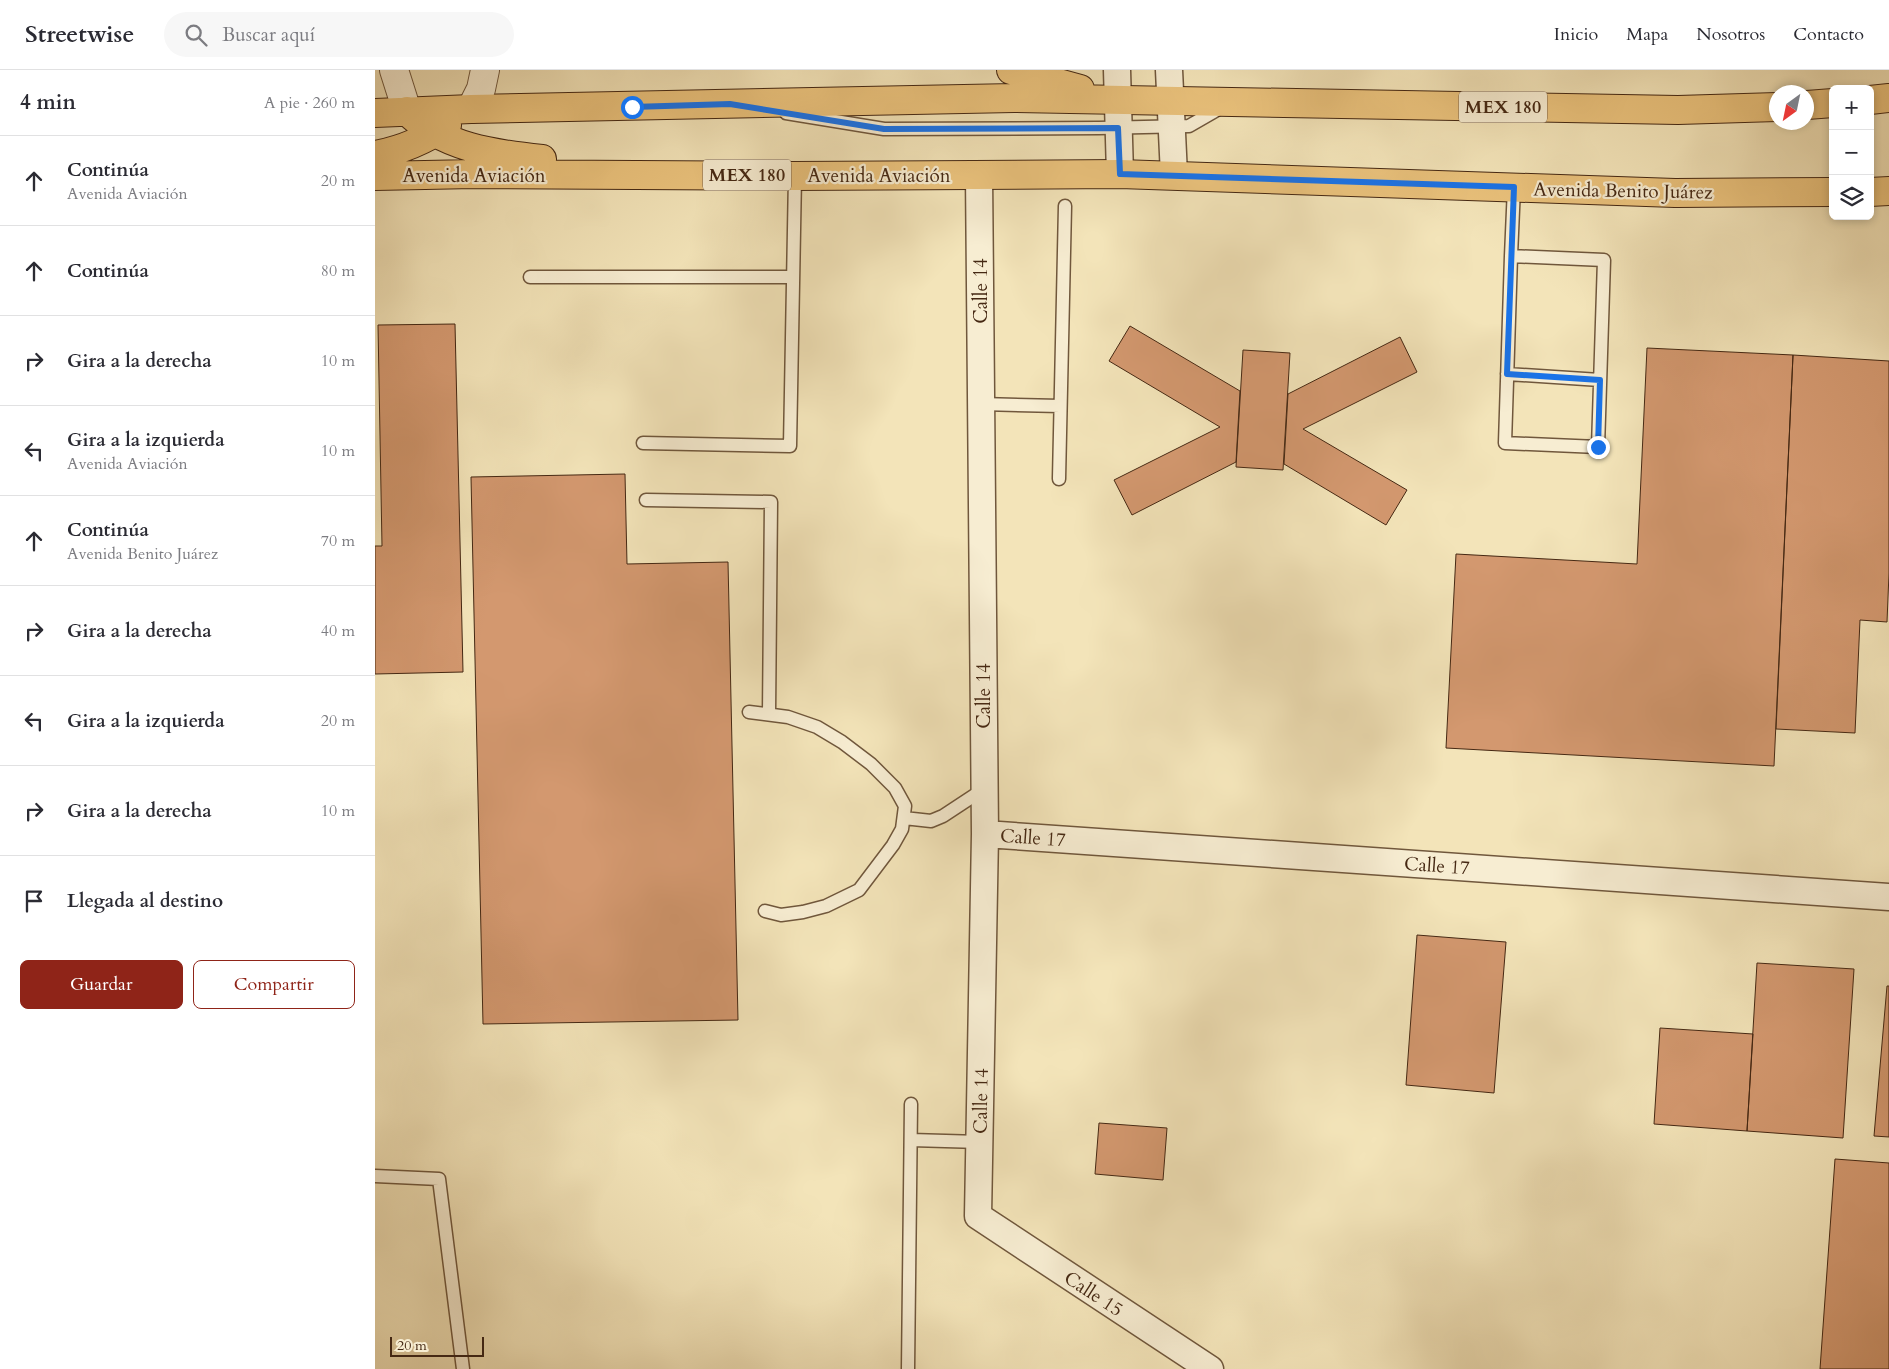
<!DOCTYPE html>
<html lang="es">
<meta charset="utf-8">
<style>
:root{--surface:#fff;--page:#f7f7f7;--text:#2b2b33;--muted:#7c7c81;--line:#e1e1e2;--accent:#8f2418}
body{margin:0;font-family:Cardo,serif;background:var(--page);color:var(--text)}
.controls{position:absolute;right:15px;top:15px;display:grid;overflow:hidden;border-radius:8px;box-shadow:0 2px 8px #0003}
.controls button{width:45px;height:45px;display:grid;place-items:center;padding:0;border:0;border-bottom:1px solid var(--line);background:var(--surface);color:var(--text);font:25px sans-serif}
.compass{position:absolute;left:1394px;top:15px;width:45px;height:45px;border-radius:50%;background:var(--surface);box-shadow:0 2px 8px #0003;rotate:213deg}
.scale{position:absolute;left:15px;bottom:12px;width:94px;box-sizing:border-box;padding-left:5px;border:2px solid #452813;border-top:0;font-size:14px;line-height:18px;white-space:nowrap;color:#452813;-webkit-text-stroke:4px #f7edd2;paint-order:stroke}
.stop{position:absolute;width:15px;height:15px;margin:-11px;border:4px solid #1a73e8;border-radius:50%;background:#fff}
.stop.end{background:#1a73e8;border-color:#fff;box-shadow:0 1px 5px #0008}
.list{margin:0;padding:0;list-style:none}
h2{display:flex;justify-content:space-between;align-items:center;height:65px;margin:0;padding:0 20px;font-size:21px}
h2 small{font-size:16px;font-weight:400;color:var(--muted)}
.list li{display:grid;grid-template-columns:32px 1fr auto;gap:15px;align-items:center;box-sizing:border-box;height:90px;padding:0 20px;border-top:1px solid var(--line)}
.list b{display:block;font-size:19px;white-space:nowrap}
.list p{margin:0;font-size:16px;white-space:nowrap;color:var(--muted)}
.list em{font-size:16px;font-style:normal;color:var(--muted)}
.actions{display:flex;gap:10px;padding:15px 20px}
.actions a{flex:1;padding:11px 0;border:1px solid var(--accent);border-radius:8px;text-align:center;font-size:18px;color:var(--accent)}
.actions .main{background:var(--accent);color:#fff}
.icon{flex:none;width:28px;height:28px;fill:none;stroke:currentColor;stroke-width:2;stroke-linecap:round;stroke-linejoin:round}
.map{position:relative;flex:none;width:1514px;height:1299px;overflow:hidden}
header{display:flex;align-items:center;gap:30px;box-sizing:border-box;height:70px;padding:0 25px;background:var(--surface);border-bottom:1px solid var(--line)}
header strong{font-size:24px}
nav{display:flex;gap:28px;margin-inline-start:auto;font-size:18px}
.search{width:350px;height:45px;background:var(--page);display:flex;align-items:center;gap:12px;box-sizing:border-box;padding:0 18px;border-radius:28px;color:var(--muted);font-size:19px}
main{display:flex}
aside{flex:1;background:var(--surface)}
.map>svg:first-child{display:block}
.building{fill:#d3986f;stroke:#452813}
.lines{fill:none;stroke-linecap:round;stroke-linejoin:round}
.service-casing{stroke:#70573c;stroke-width:15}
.minor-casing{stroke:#70573c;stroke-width:29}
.tertiary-casing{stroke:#70573c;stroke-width:30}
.primary-casing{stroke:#452813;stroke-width:30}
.service{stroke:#f7edd2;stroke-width:12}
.minor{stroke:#f7edd2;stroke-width:26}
.tertiary{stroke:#f7edd2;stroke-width:28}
.primary{stroke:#eac27c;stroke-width:28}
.route{stroke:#1a73e8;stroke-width:6}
.labels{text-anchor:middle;stroke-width:4.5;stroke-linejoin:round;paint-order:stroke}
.shield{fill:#f7edd2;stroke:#7a634c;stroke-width:1}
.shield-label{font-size:18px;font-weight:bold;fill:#452813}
.street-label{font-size:19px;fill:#452813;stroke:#f7edd2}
</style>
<header>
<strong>Streetwise</strong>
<div class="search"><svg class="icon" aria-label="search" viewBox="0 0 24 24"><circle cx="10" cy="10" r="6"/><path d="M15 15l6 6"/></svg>Buscar aquí</div>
<nav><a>Inicio</a><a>Mapa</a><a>Nosotros</a><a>Contacto</a></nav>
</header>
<main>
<aside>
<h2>4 min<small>A pie · 260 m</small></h2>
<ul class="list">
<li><svg class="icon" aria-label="ahead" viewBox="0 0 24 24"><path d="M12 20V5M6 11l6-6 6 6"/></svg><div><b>Continúa</b><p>Avenida Aviación</p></div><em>20 m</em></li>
<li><svg class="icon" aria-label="ahead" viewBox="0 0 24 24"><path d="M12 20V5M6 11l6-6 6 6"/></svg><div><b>Continúa</b></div><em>80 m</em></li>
<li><svg class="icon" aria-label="right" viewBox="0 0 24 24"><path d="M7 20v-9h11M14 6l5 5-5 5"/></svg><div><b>Gira a la derecha</b></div><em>10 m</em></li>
<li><svg class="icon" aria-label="left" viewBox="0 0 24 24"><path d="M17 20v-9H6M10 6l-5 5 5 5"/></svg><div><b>Gira a la izquierda</b><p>Avenida Aviación</p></div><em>10 m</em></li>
<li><svg class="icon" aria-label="ahead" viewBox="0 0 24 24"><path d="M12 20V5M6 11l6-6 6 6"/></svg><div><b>Continúa</b><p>Avenida Benito Juárez</p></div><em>70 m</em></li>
<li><svg class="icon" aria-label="right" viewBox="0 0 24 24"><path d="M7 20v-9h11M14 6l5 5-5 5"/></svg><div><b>Gira a la derecha</b></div><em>40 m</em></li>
<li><svg class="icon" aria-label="left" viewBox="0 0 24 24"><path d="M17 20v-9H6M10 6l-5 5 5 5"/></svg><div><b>Gira a la izquierda</b></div><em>20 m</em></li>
<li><svg class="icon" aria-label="right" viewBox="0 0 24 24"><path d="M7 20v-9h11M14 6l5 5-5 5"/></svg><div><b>Gira a la derecha</b></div><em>10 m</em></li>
<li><svg class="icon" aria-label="arrive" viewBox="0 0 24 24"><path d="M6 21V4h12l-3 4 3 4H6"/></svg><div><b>Llegada al destino</b></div></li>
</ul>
<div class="actions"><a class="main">Guardar</a><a>Compartir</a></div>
</aside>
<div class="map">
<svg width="1514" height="1299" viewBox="0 0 1514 1299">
<rect width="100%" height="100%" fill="#f3e4b9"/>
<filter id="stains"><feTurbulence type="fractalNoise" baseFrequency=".004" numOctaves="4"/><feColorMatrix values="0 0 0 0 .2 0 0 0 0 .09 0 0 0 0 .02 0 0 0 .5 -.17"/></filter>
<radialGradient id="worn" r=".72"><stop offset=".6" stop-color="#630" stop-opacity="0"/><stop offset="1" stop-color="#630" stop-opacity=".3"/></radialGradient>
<!-- building -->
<path class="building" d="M80 254 88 602 0 604V476H7L3 255Z
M755 256 865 321 861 392 757 445 739 410 845 357 734 291Z
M1025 267 1042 302 928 359 1032 420 1011 455 909 394 913 324Z
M1272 278 1418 285 1399 696 1071 678 1081 484 1262 494Z
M868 280 915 283 908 400 861 397Z
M1418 285 1514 291V503L1512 552 1485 550 1480 663 1401 659Z
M250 404 252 494 353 492 363 950 108 954 96 407Z
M1042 865 1131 872 1119 1023 1031 1015Z
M1382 893 1479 899 1468 1068 1372 1061Z
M1512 916H1514V1067L1499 1066Z
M1285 958 1378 964 1372 1061 1279 1054Z
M724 1053 792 1058 788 1110 720 1104Z
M1460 1089 1514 1093V1299H1445Z"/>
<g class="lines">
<defs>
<path id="service" d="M411 43 509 59 724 58 814 56 847 37
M1136 186 1229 190 1223 377 1130 373Z
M1136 186 1139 117
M155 207H417
M1132 304 1225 310
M606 334 685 336
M268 373 415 376 420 106
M684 409 690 136
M271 430 396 432 394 644
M374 642 413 647 442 657 467 672 496 694 520 718 530 736 527 759 518 775 484 820 451 836 428 842 406 845 390 841
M529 748 556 751 568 746 609 719
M536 1070 605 1072
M0 1106 64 1109 88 1299
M533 1299 536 1034"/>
<path id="minor" d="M742 0 745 104
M794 0 799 105
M604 105 610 764 603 1146 835 1299
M610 764 1514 827"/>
<path id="tertiary" d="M19 0 32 41
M96 39 106 19 110 0"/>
<path id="primary" d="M636 0 705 19
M1495 30 1514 28
M1432 35 1458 33
M32 41C68 78 119 84 167 89
M0 43 96 39 639 28 1303 40 1402 37
M0 85C27 80 49 71 72 55
M0 106 99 104 420 106 745 104 1300 123 1458 122
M1495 122 1514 121"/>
</defs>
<!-- service casing -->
<use href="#service" class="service-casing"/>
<!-- minor casing -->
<use href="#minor" class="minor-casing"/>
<!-- tertiary casing -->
<use href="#tertiary" class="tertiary-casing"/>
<!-- primary casing -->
<use href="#primary" class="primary-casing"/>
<!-- service -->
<use href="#service" class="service"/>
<!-- minor -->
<use href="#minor" class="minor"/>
<!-- tertiary -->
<use href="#tertiary" class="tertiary"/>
<!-- primary -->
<use href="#primary" class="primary"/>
</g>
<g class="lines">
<!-- route -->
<path class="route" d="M257 37 355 34 509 59 743 58 745 104 1139 117 1132 304 1225 310 1223 377"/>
</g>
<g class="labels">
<!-- shield labels -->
<g class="shield">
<rect x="1084" y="21.5" width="88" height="31" rx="4"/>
<rect x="328" y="89.5" width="88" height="31" rx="4"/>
</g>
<g class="shield-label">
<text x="1128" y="43">MEX 180</text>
<text x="372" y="111">MEX 180</text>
</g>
<!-- street labels -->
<g class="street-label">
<text x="99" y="112">Avenida Aviación</text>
<text x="504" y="112">Avenida Aviación</text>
<text transform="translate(1248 120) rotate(1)" y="7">Avenida Benito Juárez</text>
<text transform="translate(605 221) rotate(-90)" y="7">Calle 14</text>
<text transform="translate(608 626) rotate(-90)" y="7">Calle 14</text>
<text transform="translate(658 767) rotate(4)" y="7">Calle 17</text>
<text transform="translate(1062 795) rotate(4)" y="7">Calle 17</text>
<text transform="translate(605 1031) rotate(-89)" y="7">Calle 14</text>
<text transform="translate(719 1223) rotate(33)" y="7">Calle 15</text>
</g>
</g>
<rect width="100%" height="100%" filter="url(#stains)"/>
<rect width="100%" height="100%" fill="url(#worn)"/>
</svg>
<div class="controls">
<button>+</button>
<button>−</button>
<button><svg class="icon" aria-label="layers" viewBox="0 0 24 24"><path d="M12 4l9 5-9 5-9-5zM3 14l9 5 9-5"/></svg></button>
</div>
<svg class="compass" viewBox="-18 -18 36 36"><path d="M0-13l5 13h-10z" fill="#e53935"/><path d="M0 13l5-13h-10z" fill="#7c7c81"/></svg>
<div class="scale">20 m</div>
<div class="stop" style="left:257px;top:37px"></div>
<div class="stop end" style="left:1223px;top:377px"></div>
</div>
</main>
